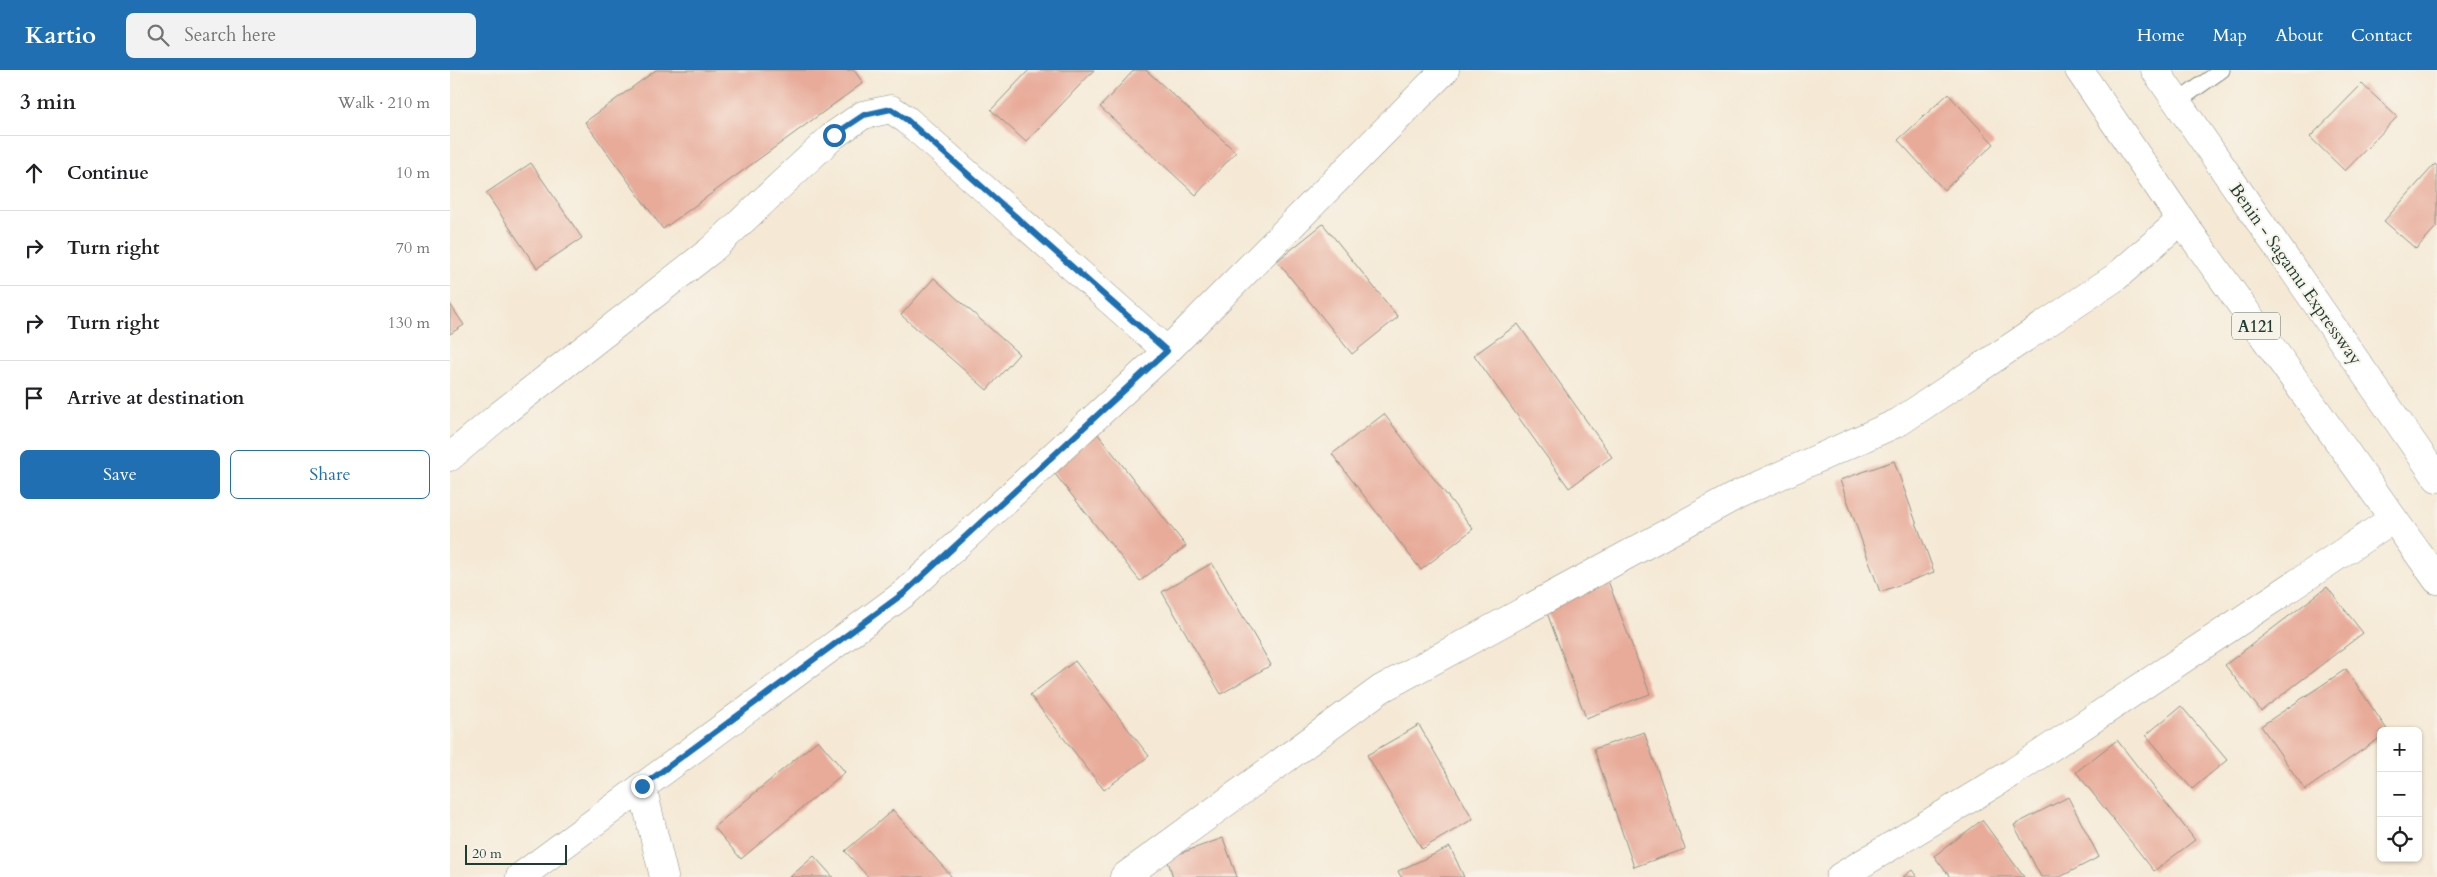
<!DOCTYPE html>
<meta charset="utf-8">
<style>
:root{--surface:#fff;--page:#f2f2f2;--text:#202124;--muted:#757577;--line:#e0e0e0;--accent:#1f6fb2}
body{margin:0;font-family:Cardo,serif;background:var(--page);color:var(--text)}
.controls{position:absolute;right:15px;bottom:15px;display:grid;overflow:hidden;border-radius:8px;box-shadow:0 1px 4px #0004}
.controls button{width:45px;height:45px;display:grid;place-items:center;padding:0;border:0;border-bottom:1px solid var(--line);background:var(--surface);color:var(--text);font:25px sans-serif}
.scale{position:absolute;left:15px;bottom:12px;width:102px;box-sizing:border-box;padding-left:5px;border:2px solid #1f3d34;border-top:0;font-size:14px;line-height:18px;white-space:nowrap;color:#1f3d34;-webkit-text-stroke:4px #f7f3e8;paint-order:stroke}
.stop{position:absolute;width:15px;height:15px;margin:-11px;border:4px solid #1f6fb2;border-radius:50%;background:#fff}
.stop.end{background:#1f6fb2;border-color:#fff;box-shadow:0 1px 5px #0008}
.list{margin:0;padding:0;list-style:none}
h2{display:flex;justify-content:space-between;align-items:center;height:65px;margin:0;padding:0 20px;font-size:21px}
h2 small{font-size:16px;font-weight:400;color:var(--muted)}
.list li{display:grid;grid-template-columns:32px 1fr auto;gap:15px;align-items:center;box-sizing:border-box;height:75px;padding:0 20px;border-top:1px solid var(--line)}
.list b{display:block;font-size:19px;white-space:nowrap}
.list em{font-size:16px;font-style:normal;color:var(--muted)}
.actions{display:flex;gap:10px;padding:15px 20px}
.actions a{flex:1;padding:11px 0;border:1px solid var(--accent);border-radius:8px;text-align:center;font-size:18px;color:var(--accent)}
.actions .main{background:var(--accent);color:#fff}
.icon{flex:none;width:28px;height:28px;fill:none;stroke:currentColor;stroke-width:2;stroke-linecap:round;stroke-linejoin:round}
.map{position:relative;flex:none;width:1987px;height:807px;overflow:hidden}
header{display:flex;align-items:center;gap:30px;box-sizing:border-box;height:70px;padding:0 25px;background:var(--accent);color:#fff}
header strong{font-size:24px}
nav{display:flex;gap:28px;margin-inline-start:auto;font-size:18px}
.search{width:350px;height:45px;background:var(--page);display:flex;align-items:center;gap:12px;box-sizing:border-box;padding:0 18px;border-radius:8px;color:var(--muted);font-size:19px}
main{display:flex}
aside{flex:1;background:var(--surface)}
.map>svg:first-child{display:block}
.building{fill:#e8aa99}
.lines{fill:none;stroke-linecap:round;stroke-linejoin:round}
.service-casing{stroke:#8a9384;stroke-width:17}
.minor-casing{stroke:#8a9384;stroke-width:29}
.trunk-casing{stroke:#8a9384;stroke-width:29}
.service{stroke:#fff;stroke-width:15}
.minor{stroke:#fff;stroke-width:28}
.trunk{stroke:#fff;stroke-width:28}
.route{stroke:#1f6fb2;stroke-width:6}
.labels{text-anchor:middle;stroke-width:4;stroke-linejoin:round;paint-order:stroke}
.shield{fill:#f7f3e8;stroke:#60746a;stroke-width:1}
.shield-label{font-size:16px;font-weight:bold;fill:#1f3d34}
.street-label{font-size:18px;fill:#1f3d34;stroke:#f7f3e8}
</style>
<header>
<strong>Kartio</strong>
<div class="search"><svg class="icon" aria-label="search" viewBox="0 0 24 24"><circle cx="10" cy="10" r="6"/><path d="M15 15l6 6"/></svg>Search here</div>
<nav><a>Home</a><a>Map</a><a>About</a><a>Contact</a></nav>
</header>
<main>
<aside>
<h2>3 min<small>Walk · 210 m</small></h2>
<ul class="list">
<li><svg class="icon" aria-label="ahead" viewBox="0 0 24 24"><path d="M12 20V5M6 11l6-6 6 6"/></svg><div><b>Continue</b></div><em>10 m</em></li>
<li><svg class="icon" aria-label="right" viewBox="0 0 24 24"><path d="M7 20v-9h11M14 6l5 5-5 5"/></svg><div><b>Turn right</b></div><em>70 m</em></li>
<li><svg class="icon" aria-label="right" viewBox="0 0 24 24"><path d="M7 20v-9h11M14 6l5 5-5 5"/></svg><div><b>Turn right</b></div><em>130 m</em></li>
<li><svg class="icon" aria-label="arrive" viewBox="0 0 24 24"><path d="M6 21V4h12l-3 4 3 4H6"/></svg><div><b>Arrive at destination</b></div></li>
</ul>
<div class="actions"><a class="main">Save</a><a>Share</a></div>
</aside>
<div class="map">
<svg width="1987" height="807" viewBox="0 0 1987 807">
<rect width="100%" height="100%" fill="#f7f3e8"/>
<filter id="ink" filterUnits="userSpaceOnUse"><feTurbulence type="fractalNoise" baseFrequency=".02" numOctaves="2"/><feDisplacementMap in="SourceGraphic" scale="10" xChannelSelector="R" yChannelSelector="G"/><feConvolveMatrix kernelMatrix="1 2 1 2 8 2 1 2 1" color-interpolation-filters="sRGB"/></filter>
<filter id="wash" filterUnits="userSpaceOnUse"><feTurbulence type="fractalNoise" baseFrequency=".0096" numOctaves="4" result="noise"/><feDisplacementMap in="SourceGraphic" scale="20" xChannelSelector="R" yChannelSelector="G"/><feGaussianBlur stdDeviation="1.12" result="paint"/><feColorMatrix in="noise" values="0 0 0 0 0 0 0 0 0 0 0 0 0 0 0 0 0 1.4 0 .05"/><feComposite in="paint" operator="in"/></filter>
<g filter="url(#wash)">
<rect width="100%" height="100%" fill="#f5e9d5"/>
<g id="blocks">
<!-- building -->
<path class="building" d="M206 0H404L413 13 213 159 135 52Z
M579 0H644L576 72 541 40Z
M684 0H696L786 82 746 125 650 37Z
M1912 14 1947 47 1895 101 1860 67Z
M1498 24 1544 74 1494 120 1448 70Z
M81 93 132 168 87 198 36 123Z
M1985 94 1987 96V156L1966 179 1934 151Z
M873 154 948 247 902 284 827 191Z
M484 208 569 284 537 320 451 245Z
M0 234 14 255 0 264Z
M1068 254 1162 387 1119 418 1024 285Z
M934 344 1023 459 971 500 882 384Z
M647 363 736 476 690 511 601 399Z
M1444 391 1484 502 1430 522 1390 410Z
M762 493 821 595 771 624 712 522Z
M1157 508 1200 624 1136 648 1093 532Z
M1877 517 1913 563 1811 641 1775 595Z
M625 591 699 686 654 720 580 625Z
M1896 599 1938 661H1931V667L1855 720 1811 656Z
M1731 636 1777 690 1742 719 1696 665Z
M969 655 1023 749 972 779 917 685Z
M1194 662 1235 779 1184 797 1144 679Z
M368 670 395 702 291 789 264 757Z
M1667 670 1745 770 1704 801 1626 702Z
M1618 727 1649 787 1610 807H1591L1564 755Z
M443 740 502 807H418L395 781Z
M1532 750 1574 807H1500L1484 786Z
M773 768 787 807H723L717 788Z
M1000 777 1014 807H951L948 801Z
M364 786 383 807H340Z
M1462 800 1467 807H1453Z"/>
</g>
</g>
<g filter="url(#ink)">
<use href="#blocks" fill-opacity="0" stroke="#8a9384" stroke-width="1"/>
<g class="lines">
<defs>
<path id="service" d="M1727 32 1772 0"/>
<path id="minor" d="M0 387 51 344 260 181 384 65 413 45 441 39 457 50 717 281
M192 716 214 807
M70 807 455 523 717 281 995 0
M674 807 931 619 1289 424 1449 352 1666 207 1731 150
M1390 807 1562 703 1943 449"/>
<path id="trunk" d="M1629 0 1731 150 1987 510
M1705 0 1987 408"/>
</defs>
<!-- service casing -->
<use href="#service" class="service-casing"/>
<!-- minor casing -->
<use href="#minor" class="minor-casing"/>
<!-- trunk casing -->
<use href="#trunk" class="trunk-casing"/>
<!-- service -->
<use href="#service" class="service"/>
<!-- minor -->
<use href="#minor" class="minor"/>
<!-- trunk -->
<use href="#trunk" class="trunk"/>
</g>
</g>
<g class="lines" filter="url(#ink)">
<!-- route -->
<path class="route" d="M192 716 454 523 717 281 457 50 441 39 414 45 384 65"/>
</g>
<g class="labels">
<!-- shield labels -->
<rect class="shield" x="1782" y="242.5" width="48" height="27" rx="4"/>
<g class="shield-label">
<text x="1806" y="262">A121</text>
</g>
<!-- street labels -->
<g class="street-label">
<text transform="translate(1846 204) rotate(55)" y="6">Benin - Sagamu Expressway</text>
</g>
</g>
</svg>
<div class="controls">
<button>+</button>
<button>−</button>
<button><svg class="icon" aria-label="locate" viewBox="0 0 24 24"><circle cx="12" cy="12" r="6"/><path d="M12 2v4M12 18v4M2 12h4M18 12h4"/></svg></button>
</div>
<div class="scale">20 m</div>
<div class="stop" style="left:384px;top:65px"></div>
<div class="stop end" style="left:192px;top:716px"></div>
</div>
</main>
